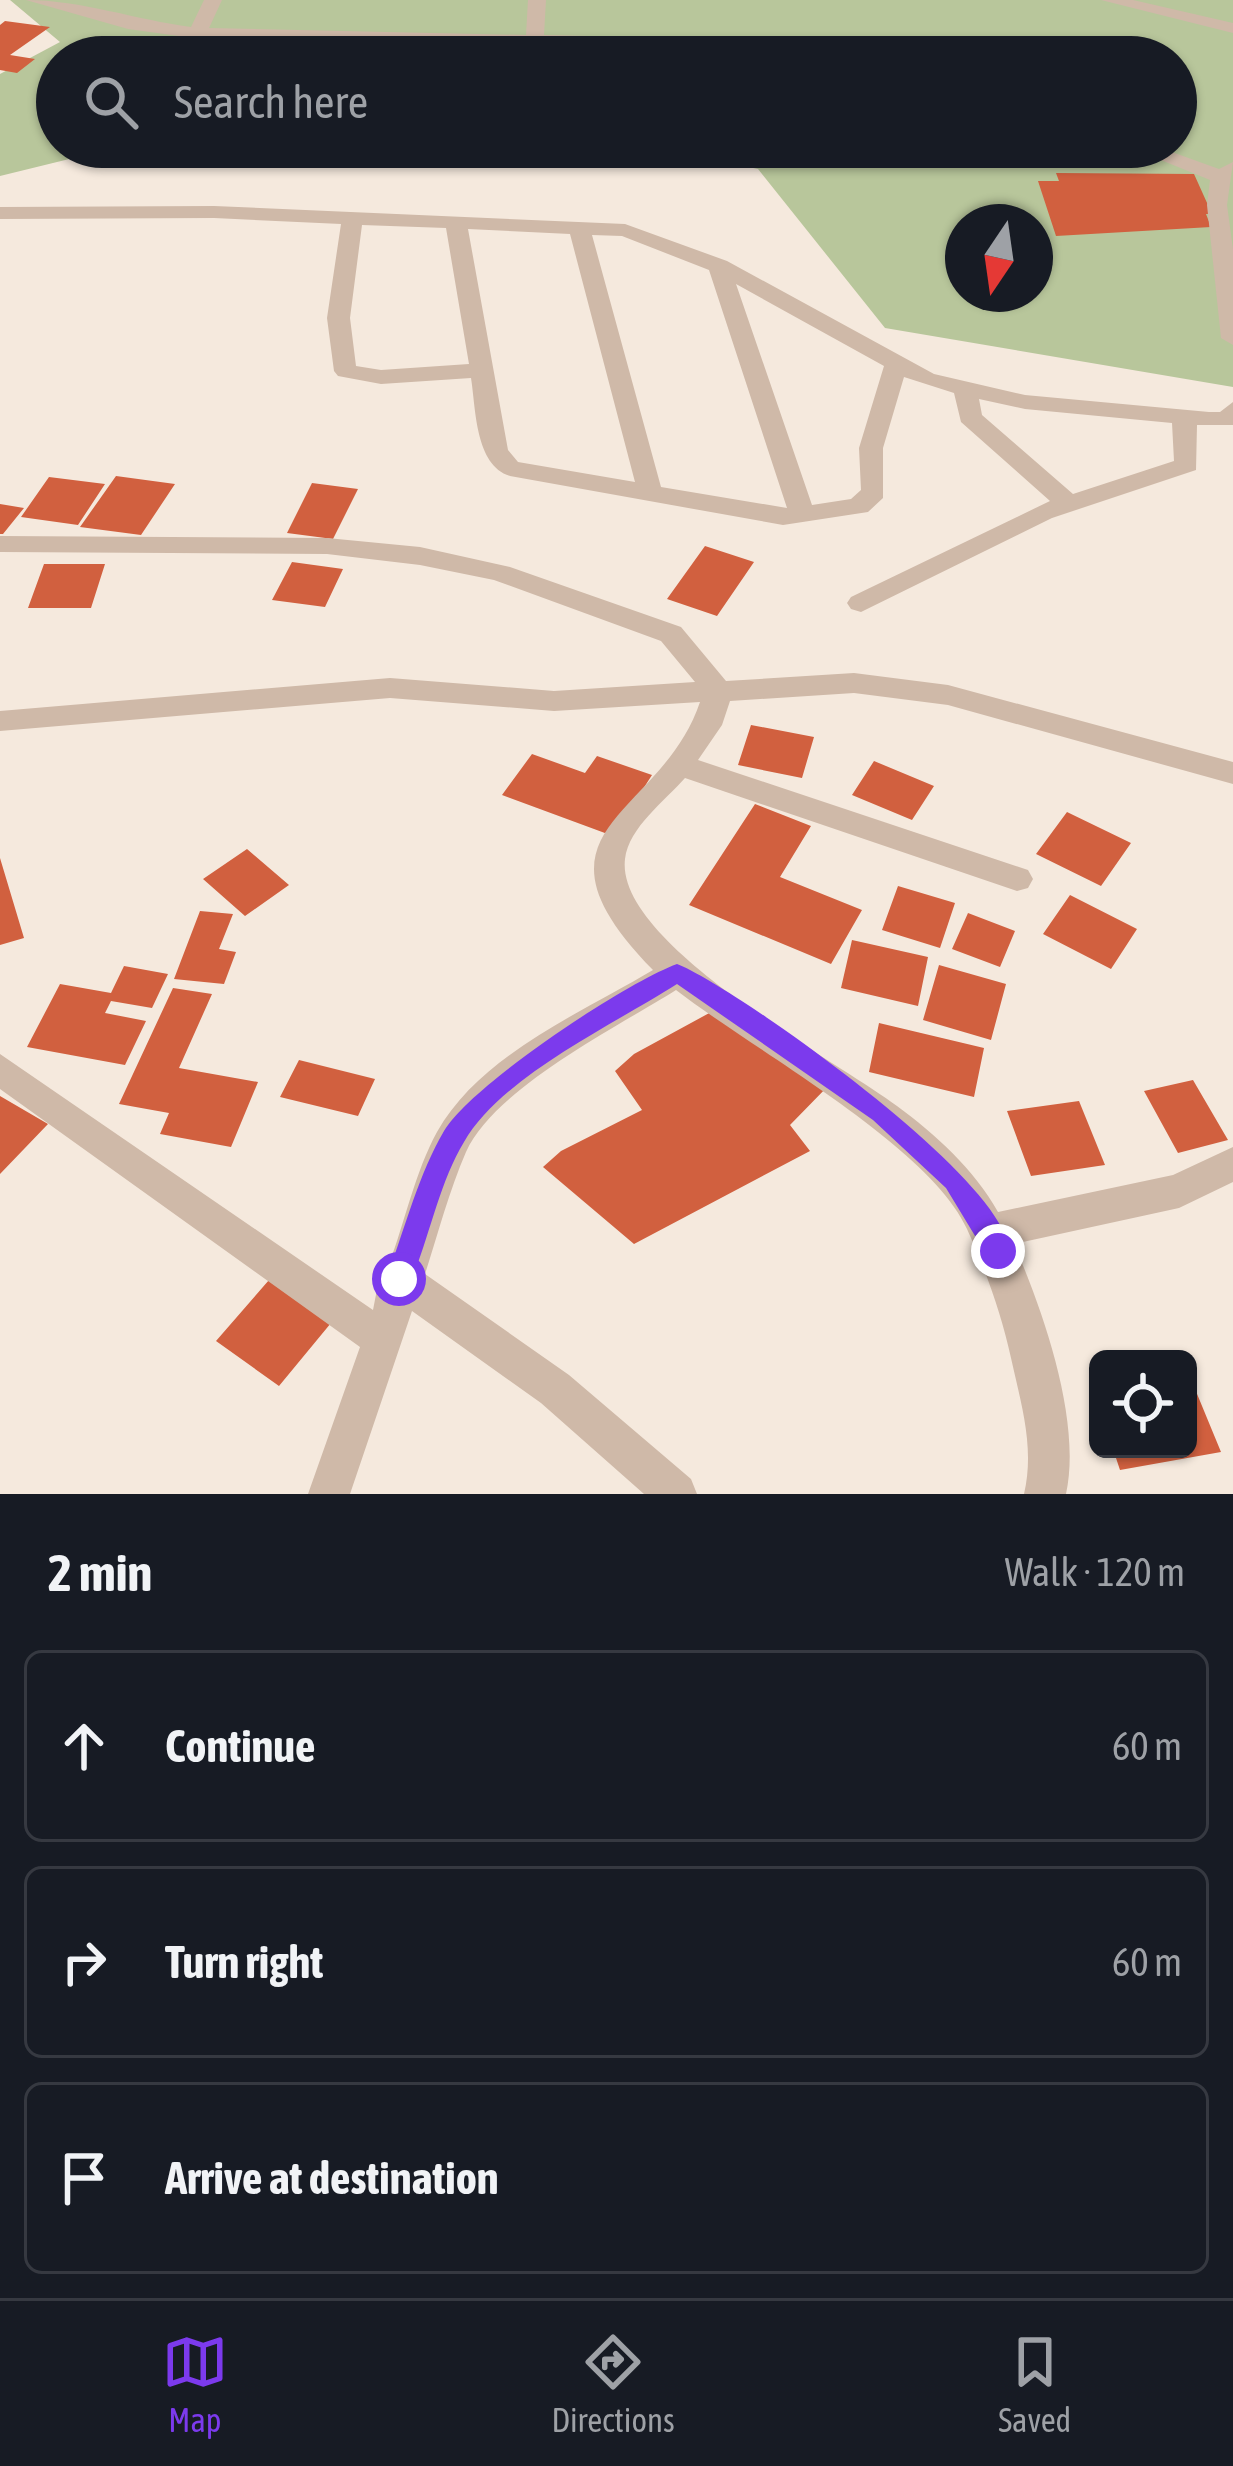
<!DOCTYPE html>
<meta charset="utf-8">
<style>
:root{--surface:#171b24;--page:#20242c;--text:#f1f3f6;--muted:#9ea1a6;--line:#363941;--accent:#7c3aed}
body{margin:0;font-family:"Asap Condensed",sans-serif;background:var(--page);color:var(--text)}
.controls{position:absolute;right:36px;bottom:36px;display:grid;overflow:hidden;border-radius:18px;box-shadow:0 3px 9px #0004}
.controls button{width:108px;height:108px;display:grid;place-items:center;padding:0;border:0;border-bottom:3px solid var(--line);background:var(--surface);color:var(--text);font:60px sans-serif}
.compass{position:absolute;left:945px;top:204px;width:108px;height:108px;border-radius:50%;background:var(--surface);box-shadow:0 3px 9px #0004;rotate:193deg}
.stop{position:absolute;width:36px;height:36px;margin:-27px;border:9px solid #7c3aed;border-radius:50%;background:#fff}
.stop.end{background:#7c3aed;border-color:#fff;box-shadow:0 3px 12px #0008}
.list{margin:0;padding:0;list-style:none}
h2{display:flex;justify-content:space-between;align-items:center;height:156px;margin:0;padding:0 48px;font-size:51px}
h2 small{font-size:39px;font-weight:400;color:var(--muted)}
.list li{display:grid;grid-template-columns:78px 1fr auto;gap:36px;align-items:center;box-sizing:border-box;height:192px;margin:0 24px 24px;padding:0 24px;border:3px solid var(--line);border-radius:18px}
.list b{display:block;font-size:45px;white-space:nowrap}
.list em{font-size:39px;font-style:normal;color:var(--muted)}
.icon{flex:none;width:66px;height:66px;fill:none;stroke:currentColor;stroke-width:2;stroke-linecap:round;stroke-linejoin:round}
.map{position:relative;flex:none;width:1233px;height:1494px;overflow:hidden}
.search{position:absolute;background:var(--surface);box-shadow:0 3px 9px #0004;left:36px;right:36px;top:36px;height:132px;display:flex;align-items:center;gap:30px;box-sizing:border-box;padding:0 42px;border-radius:66px;color:var(--muted);font-size:45px}
.sheet{height:804px;background:var(--surface)}
nav{display:flex;justify-content:space-around;align-items:center;box-sizing:border-box;height:168px;border-top:3px solid var(--line);background:var(--surface);font-size:33px;color:var(--muted)}
nav a{display:grid;justify-items:center;gap:6px}
nav .on{color:var(--accent)}
.map>svg:first-child{display:block}
.green{fill:#b8c69b;fill-rule:evenodd}
.building{fill:#d1603f}
.lines{fill:none;stroke-linecap:round;stroke-linejoin:round}
.minor{fill:#cfb9a8;fill-rule:evenodd}
.route{fill:#7c3aed}
</style>
<div class="map">
<svg width="1233" height="1494" viewBox="0 0 1233 1494">
<rect width="100%" height="100%" fill="#f5e9dd"/>
<!-- green -->
<path class="green" d="M10 0H1233V387L885 328 758 169 677 152 567 161 475 147H1176V57H57V147H152L110 149 0 176V74L60 42ZM963 222H1035V294H963Z"/>
<!-- building -->
<path class="building" d="M5 21 50 27 10 55 35 59 17 73 0 70V25Z
M1056 173 1194 174 1212 214H1206L1211 227 1056 236 1038 181H1059Z
M116 476 175 484 141 535 80 527Z
M49 477 105 484 78 525 21 517Z
M312 483 358 489 333 539 287 533Z
M0 504 24 508 3 534H0Z
M705 546 754 562 717 616 667 599Z
M292 562 343 569 325 607 272 600Z
M44 564H105L91 608H28Z
M751 725 814 737 802 778 738 765Z
M532 754 585 773 597 756 652 775 613 836 502 795Z
M874 761 934 786 912 820 852 795Z
M755 804 811 826 780 877 862 910 831 964 689 905Z
M1067 812 1131 843 1101 886 1036 854Z
M247 849 289 885 245 916 203 879Z
M0 858 24 938 0 945Z
M898 886 955 903 940 948 882 930Z
M1070 895 1137 929 1111 969 1043 934Z
M200 911 233 914 219 949 236 952 224 984 174 979Z
M968 913 1015 931 1000 967 952 949Z
M852 940 928 957 918 1006 841 988Z
M939 965 1006 984 991 1040 923 1020Z
M124 966 168 974 152 1008 111 1001 105 1013 146 1021 125 1065 27 1047 60 984 111 993Z
M173 988 212 994 179 1068 258 1082 231 1147 160 1134 169 1113 119 1104Z
M724 1005 831 1083 790 1125 810 1151 634 1244 543 1167 561 1151 642 1110 615 1071 634 1054Z
M879 1023 984 1048 974 1097 869 1072Z
M299 1060 375 1079 358 1116 280 1097Z
M1193 1080 1228 1140 1178 1153 1144 1091Z
M0 1096 48 1124 0 1174Z
M1079 1101 1105 1165 1031 1176 1007 1111Z
M269 1280 331 1323 279 1386 216 1341Z
M1188 1372 1221 1452 1120 1470 1113 1449H1188Z"/>
<g class="lines">
<!-- minor -->
<path class="minor" d="M26 0C81 0 137 20 191 27L204 0H222L209 28 526 35 528 0H546L544 35 719 39 889 52 898 57 544 46 543 57H525L526 45 204 39 195 57H177L186 37 128 29Z
M1101 0H1133L1233 23V33Z
M1129 147H1158L1219 169 1233 162 1227 205 1233 249V345L1221 338 1207 205 1210 180Z
M214 206 625 224 727 261 934 374 1025 395 1209 412H1220L1233 402V425H1197L1196 470 1052 518 861 612 851 609 847 603 851 597 1050 501 961 422 954 393 904 377 883 448V498L868 512 783 525 510 476C475 465 476 409 471 378L381 384 338 376 334 371 327 318 341 224 214 218 0 219V207ZM362 225 446 228 469 364 381 370 356 366 350 318ZM468 229 570 234 635 482 518 462 508 450ZM592 235 622 236 709 270 787 508 661 487ZM736 284 884 366 859 448 861 490 851 499 812 505ZM979 399 1025 409 1172 423 1174 461 1073 494 982 415Z
M0 536 327 538 420 547 510 567 681 627 726 681 854 673 948 685 1233 762V784L948 705 854 693 730 701 722 725 698 760 1028 870 1033 879 1028 888 1017 891 685 778C665 801 629 827 625 859 615 943 835 1060 897 1106 936 1135 974 1169 998 1212L1173 1175 1233 1147V1182L1179 1208 1014 1244C1043 1311 1082 1421 1066 1494H1024C1035 1447 1021 1404 1011 1358 1001 1312 985 1269 967 1229 930 1146 752 1049 676 990 617 1027 495 1088 466 1152 449 1191 438 1234 425 1274L569 1375 691 1479 697 1494H644L541 1403 412 1311 350 1494H308L360 1347 0 1089V1054L373 1310 379 1279 389 1264C405 1222 415 1172 437 1132 480 1055 581 1013 653 970 513 827 661 819 700 702L554 711 390 698 0 731V711L390 678 554 691 695 682 661 641 494 580 420 565 327 554 0 552Z"/>
</g>
<!-- route -->
<path class="route" d="M677 964C733 985 1033 1197 1007 1259H989L946 1188 873 1120 677 984C613 1025 502 1076 464 1142 438 1185 429 1241 408 1288H390L386 1279C404 1232 418 1175 444 1131 471 1085 625 983 677 964Z"/>
</svg>
<div class="controls">
<button><svg class="icon" aria-label="locate" viewBox="0 0 24 24"><circle cx="12" cy="12" r="6"/><path d="M12 2v4M12 18v4M2 12h4M18 12h4"/></svg></button>
</div>
<svg class="compass" viewBox="-18 -18 36 36"><path d="M0-13l5 13h-10z" fill="#e53935"/><path d="M0 13l5-13h-10z" fill="#9ea1a6"/></svg>
<div class="stop" style="left:399px;top:1279px"></div>
<div class="stop end" style="left:998px;top:1251px"></div>
<div class="search"><svg class="icon" aria-label="search" viewBox="0 0 24 24"><circle cx="10" cy="10" r="6"/><path d="M15 15l6 6"/></svg>Search here</div>
</div>
<section class="sheet">
<h2>2 min<small>Walk · 120 m</small></h2>
<ul class="list">
<li><svg class="icon" aria-label="ahead" viewBox="0 0 24 24"><path d="M12 20V5M6 11l6-6 6 6"/></svg><div><b>Continue</b></div><em>60 m</em></li>
<li><svg class="icon" aria-label="right" viewBox="0 0 24 24"><path d="M7 20v-9h11M14 6l5 5-5 5"/></svg><div><b>Turn right</b></div><em>60 m</em></li>
<li><svg class="icon" aria-label="arrive" viewBox="0 0 24 24"><path d="M6 21V4h12l-3 4 3 4H6"/></svg><div><b>Arrive at destination</b></div></li>
</ul>
</section>
<nav>
<a class="on"><svg class="icon" aria-label="map" viewBox="0 0 24 24"><path d="M3 6l6-2 6 2 6-2v14l-6 2-6-2-6 2zM9 4v14M15 6v14"/></svg>Map</a>
<a><svg class="icon" aria-label="directions" viewBox="0 0 24 24"><path d="M12 3l9 9-9 9-9-9zM9 14v-3h6M13 9l2 2-2 2"/></svg>Directions</a>
<a><svg class="icon" aria-label="saved" viewBox="0 0 24 24"><path d="M7 4h10v16l-5-4-5 4z"/></svg>Saved</a>
</nav>
